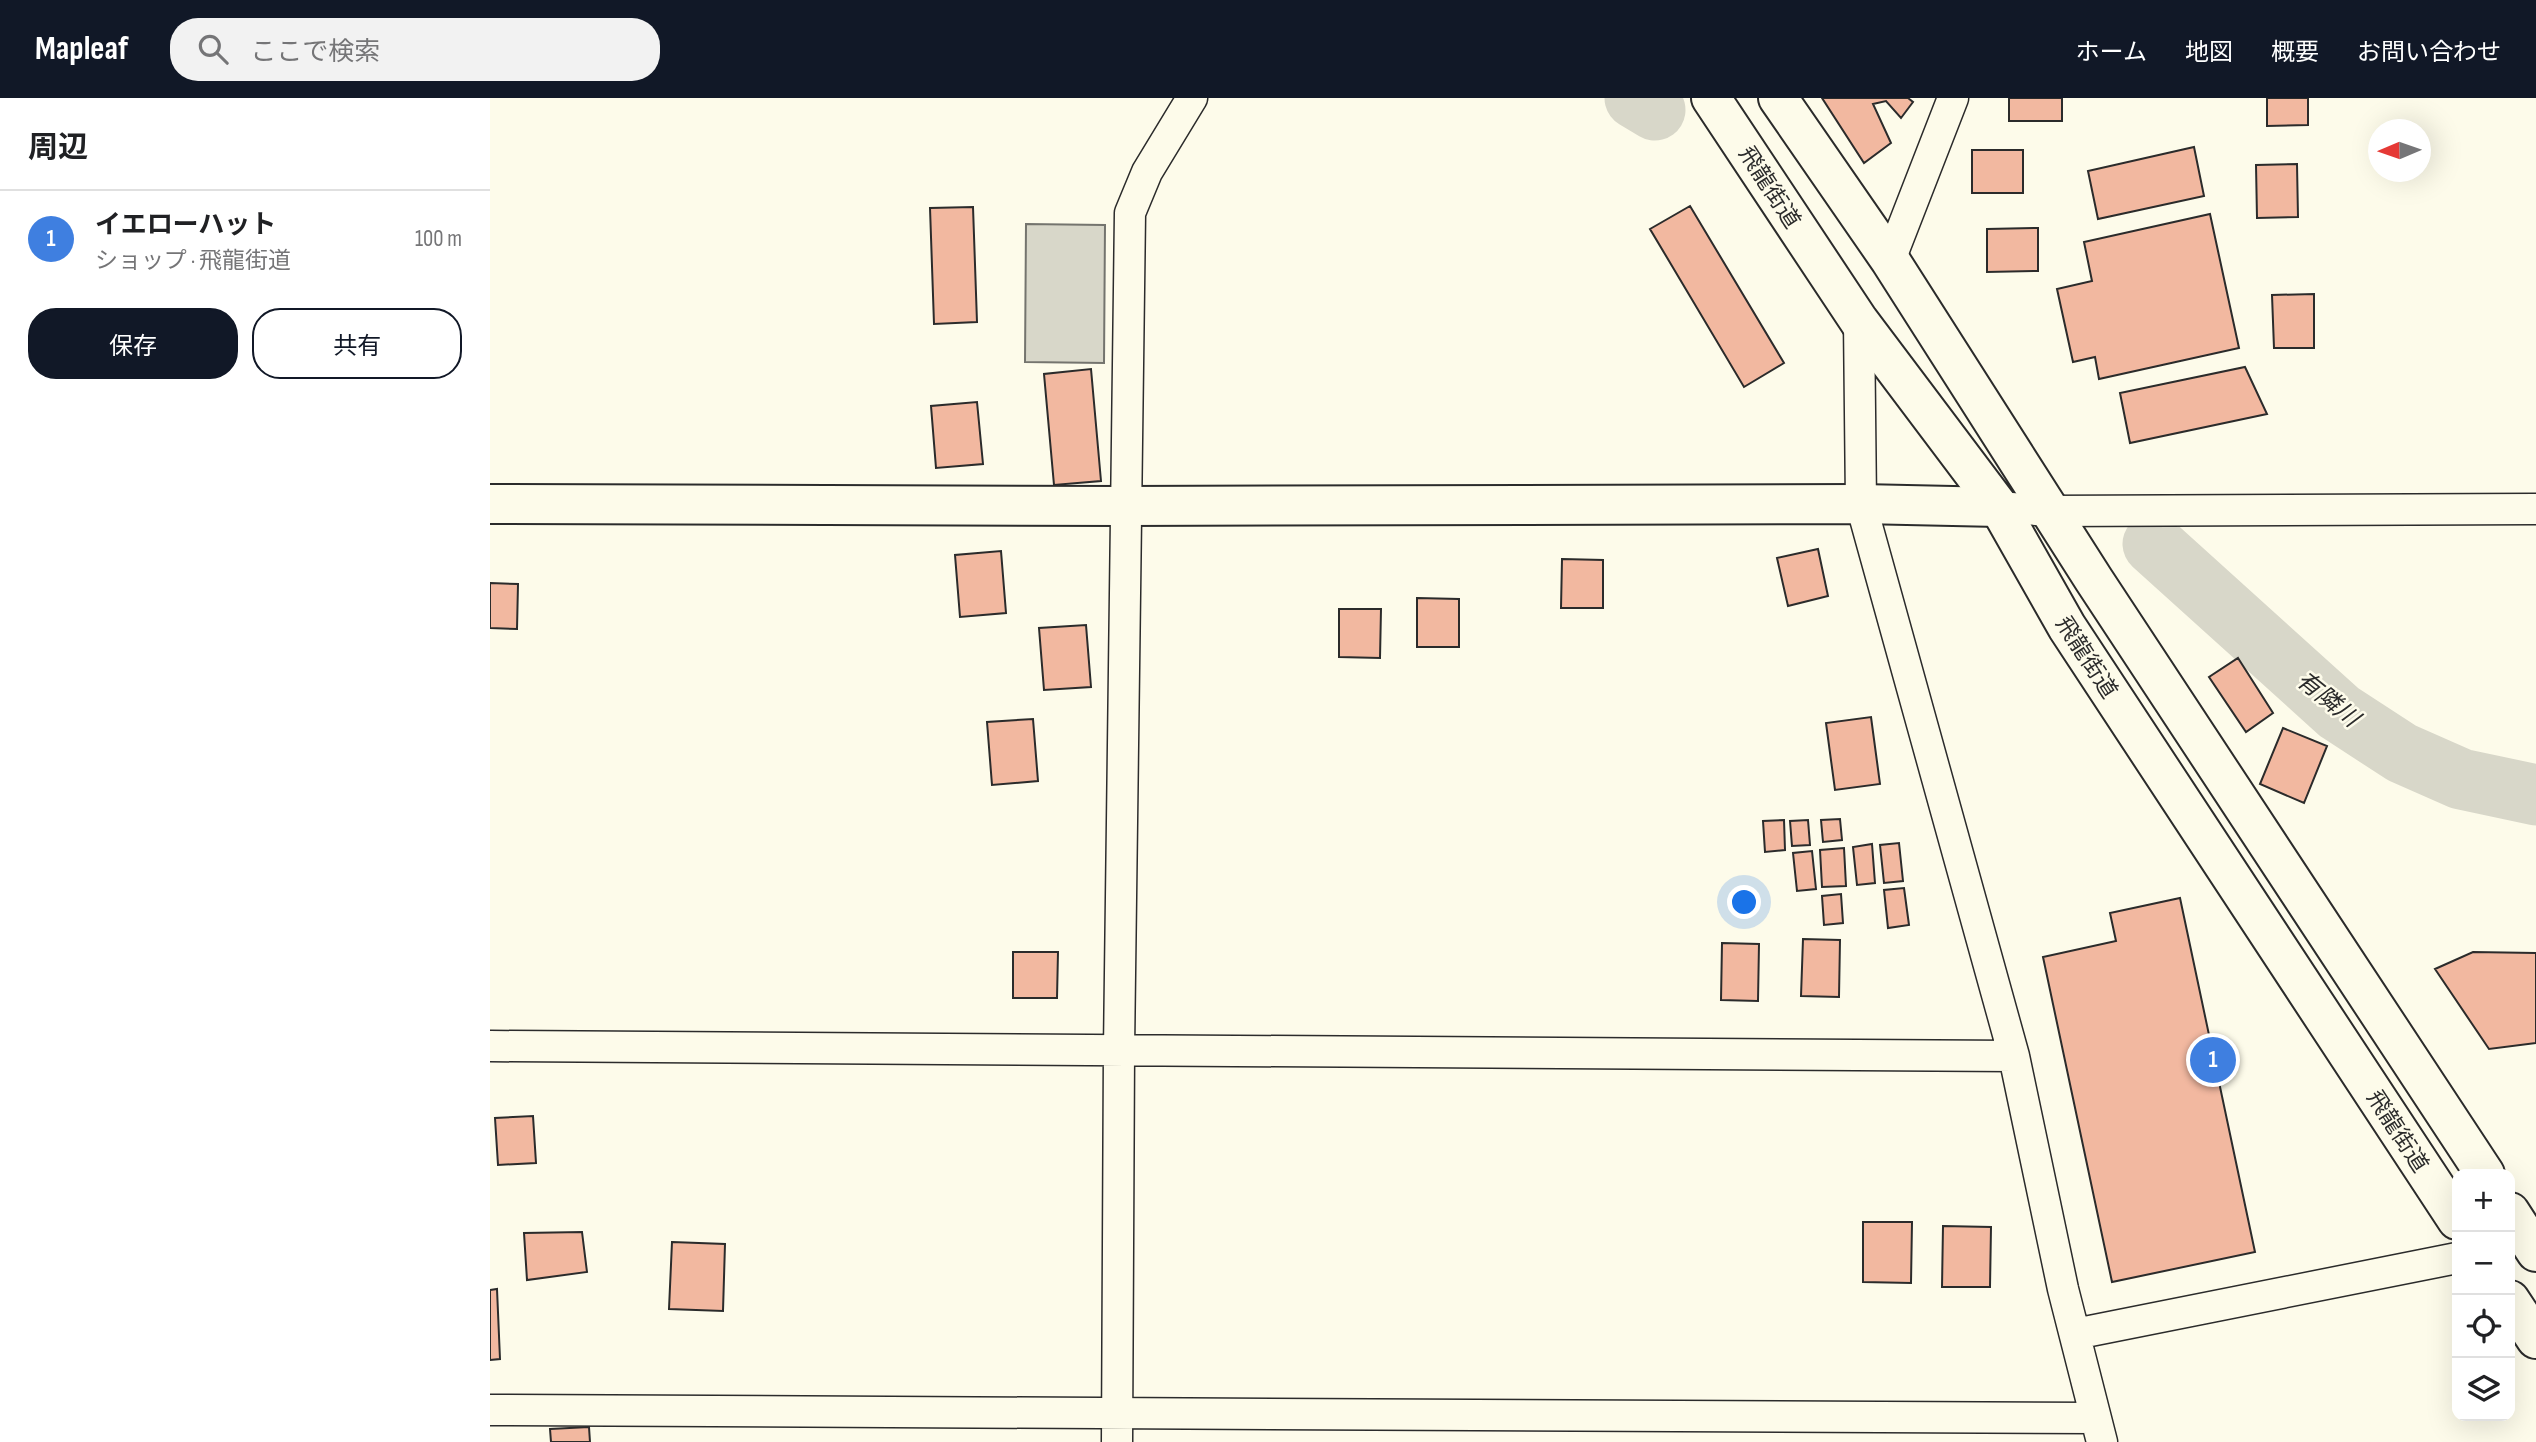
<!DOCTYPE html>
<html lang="ja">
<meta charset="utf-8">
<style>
:root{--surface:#fff;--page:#f2f2f2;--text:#202124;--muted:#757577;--line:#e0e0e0;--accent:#111827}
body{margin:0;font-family:"Sofia Sans Condensed","Noto Sans JP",sans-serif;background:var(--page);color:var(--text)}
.controls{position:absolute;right:21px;bottom:21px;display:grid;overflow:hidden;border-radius:14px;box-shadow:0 7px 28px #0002}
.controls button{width:63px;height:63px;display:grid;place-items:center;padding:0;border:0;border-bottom:2px solid var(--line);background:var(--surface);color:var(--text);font:35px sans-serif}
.compass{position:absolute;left:1878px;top:21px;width:63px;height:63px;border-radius:50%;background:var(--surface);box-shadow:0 7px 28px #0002;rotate:268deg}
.you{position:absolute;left:1255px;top:805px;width:24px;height:24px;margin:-18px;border:5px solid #fff;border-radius:50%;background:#1a73e8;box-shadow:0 0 0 10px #1a73e833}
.badge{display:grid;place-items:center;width:46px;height:46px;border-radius:50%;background:var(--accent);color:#fff;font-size:23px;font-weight:700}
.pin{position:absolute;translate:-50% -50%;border:4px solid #fff;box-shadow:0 2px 7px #0006}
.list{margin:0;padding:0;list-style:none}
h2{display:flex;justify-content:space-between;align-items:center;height:91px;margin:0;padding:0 28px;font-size:30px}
h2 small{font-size:23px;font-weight:400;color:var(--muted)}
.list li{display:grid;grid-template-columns:46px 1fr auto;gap:21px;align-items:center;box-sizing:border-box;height:98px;padding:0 28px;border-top:2px solid var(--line)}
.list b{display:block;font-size:26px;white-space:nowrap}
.list p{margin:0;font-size:23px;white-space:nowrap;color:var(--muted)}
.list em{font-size:23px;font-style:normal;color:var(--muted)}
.actions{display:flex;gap:14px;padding:21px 28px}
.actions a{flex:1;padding:16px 0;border:2px solid var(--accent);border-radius:28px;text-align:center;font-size:24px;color:var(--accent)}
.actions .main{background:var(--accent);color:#fff}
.icon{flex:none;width:38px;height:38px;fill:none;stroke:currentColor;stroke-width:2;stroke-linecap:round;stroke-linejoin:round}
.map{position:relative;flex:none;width:2046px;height:1344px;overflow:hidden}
header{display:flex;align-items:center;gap:42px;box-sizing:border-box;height:98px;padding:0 35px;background:var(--accent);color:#fff}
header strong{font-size:33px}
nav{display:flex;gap:38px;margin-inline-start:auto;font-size:24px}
.search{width:490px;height:63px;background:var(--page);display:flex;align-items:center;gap:18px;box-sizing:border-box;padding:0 24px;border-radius:28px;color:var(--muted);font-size:26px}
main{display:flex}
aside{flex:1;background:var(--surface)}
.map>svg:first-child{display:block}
.water{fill:#d8d7c9;stroke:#74746e;stroke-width:2}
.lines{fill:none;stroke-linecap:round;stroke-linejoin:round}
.river{stroke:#d8d7c9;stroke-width:61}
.building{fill:#f2b8a0;stroke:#2b2b2b;stroke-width:2}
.minor-casing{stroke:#2b2b2b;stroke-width:33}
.tertiary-casing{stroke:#2b2b2b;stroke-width:42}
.trunk-casing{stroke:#2b2b2b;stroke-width:42}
.minor{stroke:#fdfbea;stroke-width:30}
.tertiary{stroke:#fdfbea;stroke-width:38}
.trunk{stroke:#fdfbea;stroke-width:38}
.labels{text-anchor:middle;stroke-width:5;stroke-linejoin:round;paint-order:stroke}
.street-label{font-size:23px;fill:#2b2b2b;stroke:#fdfbea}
.water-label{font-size:24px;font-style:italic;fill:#2b2b2b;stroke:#fdfbea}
</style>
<header>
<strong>Mapleaf</strong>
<div class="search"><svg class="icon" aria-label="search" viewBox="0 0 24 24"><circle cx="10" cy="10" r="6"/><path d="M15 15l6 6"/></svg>ここで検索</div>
<nav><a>ホーム</a><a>地図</a><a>概要</a><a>お問い合わせ</a></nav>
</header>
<main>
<aside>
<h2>周辺<small></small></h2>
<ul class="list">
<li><span class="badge" style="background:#3f7fe0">1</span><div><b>イエローハット</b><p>ショップ · 飛龍街道</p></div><em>100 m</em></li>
</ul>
<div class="actions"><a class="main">保存</a><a>共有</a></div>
</aside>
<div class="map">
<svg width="2046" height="1344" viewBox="0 0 2046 1344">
<rect width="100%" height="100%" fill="#fdfbea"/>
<!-- water -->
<path class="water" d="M536 126 615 127 614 265 535 264Z"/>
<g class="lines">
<!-- river -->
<path class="river" d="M1145 0 1165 12
M1663 446 1849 614 1912 655 1971 681 2046 697"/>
</g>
<!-- building -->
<path class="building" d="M1332 0H1418L1423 4 1411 20 1396 3 1383 6 1401 45 1374 65Z
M1519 0H1572V23H1519Z
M1777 0H1818V27L1777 28Z
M1704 49 1714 98 1608 121 1598 73Z
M1482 52H1533V95H1482Z
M1807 66 1808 119 1767 120 1766 67Z
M1200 108 1294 265 1254 289 1160 131Z
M483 109 487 224 444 226 440 110Z
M1720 116 1749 250 1609 281 1605 259 1583 264 1567 191 1602 183 1594 144Z
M1548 130V173L1497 174V131Z
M1824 196V250H1784L1782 197Z
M1755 269 1777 316 1640 345 1630 295Z
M601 271 611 383 564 387 554 276Z
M487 304 493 366 446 370 441 308Z
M1328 451 1338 498 1298 508 1287 460Z
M511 453 516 515 470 519 465 457Z
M1072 461 1113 462V510H1071Z
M0 485 28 486 27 531 0 530Z
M927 500 969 501V549H927Z
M849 511H891L890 560 849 559Z
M596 527 601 589 554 592 549 530Z
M1748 560 1783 615 1756 634 1719 579Z
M1381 619 1390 686 1345 692 1336 625Z
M543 621 548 683 502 687 497 624Z
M1793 630 1837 648 1814 705 1770 686Z
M1350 721 1352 742 1333 744 1331 722Z
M1294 722 1295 752 1275 754 1273 723Z
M1318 722 1320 747 1302 748 1300 723Z
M1409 745 1413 783 1394 785 1390 747Z
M1382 746 1385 785 1367 787 1363 749Z
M1354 750 1356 788 1332 789 1330 752Z
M1322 753 1326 791 1307 793 1303 755Z
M1414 790 1419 827 1398 830 1394 792Z
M1351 796 1353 825 1334 827 1332 798Z
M1690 800 1765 1154 1622 1184 1553 859 1626 843 1620 815Z
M1313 841 1350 842 1349 899 1311 898Z
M1232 845 1269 846 1268 903 1231 902Z
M523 854H568L567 900H523Z
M1983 854 2046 855V945L1999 951 1945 871Z
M43 1018 46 1065 8 1067 5 1020Z
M1373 1124H1422L1421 1185 1373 1184Z
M1453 1128 1501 1129 1500 1189H1452Z
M92 1134 97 1174 37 1182 34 1135Z
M182 1144 235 1146 233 1213 179 1211Z
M7 1191 10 1261 0 1262V1192Z
M99 1329 100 1344H61L60 1331Z"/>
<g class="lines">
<defs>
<path id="minor" d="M1400 162 1463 0
M1369 223 1371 406 1524 958 1573 1191 1612 1344
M1509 409 1559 413 2046 411
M0 948 1524 958
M1585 1236 1967 1160
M0 1312 1605 1320
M627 1344 629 952 640 115 657 74 702 0"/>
<path id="tertiary" d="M0 406 635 408 1371 406 1509 409"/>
<path id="trunk" d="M1221 0 1369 223 1509 409 1577 529 1967 1122
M1288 0 1400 162 1604 482 1995 1076
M2020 1114 2046 1154
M2020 1202 2046 1241"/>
</defs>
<!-- minor casing -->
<use href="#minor" class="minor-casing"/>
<!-- tertiary casing -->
<use href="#tertiary" class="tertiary-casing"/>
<!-- trunk casing -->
<use href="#trunk" class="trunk-casing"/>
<!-- minor -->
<use href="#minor" class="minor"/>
<!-- tertiary -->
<use href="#tertiary" class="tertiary"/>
<!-- trunk -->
<use href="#trunk" class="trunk"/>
</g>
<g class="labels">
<!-- street labels -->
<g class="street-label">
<text transform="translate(1280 89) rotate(57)" y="8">飛龍街道</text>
<text transform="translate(1597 559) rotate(57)" y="8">飛龍街道</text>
<text transform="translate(1908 1033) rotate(57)" y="8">飛龍街道</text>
</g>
<!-- water labels -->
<g class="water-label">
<text transform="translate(1838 601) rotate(39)" y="8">有隣川</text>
</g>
</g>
</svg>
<div class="controls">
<button>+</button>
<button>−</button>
<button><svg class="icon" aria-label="locate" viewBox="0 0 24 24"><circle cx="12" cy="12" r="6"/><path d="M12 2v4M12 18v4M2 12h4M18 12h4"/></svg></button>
<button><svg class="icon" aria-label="layers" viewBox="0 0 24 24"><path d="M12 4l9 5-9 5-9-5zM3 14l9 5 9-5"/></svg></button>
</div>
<svg class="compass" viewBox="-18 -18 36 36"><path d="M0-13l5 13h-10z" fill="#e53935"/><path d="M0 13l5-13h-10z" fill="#757577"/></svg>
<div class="you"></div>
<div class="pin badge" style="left:1723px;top:962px;background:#3f7fe0">1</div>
</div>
</main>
